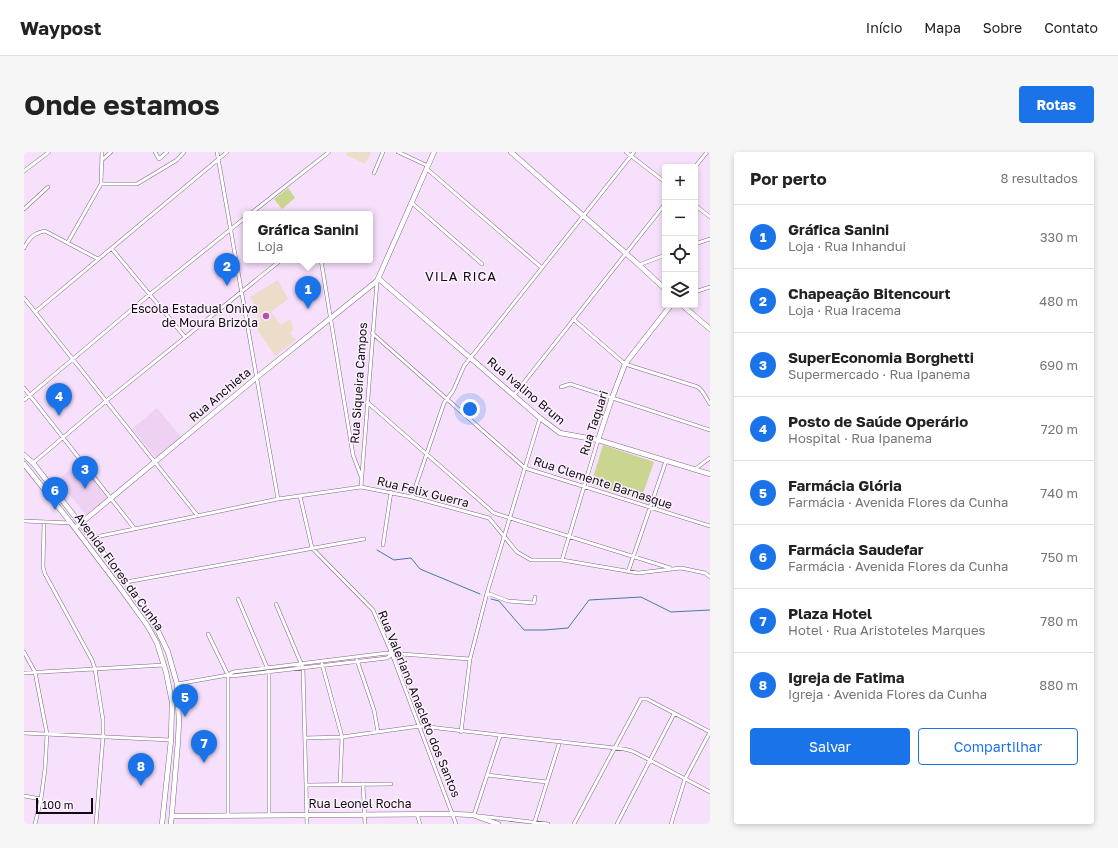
<!DOCTYPE html>
<html lang="pt">
<meta charset="utf-8">
<style>
:root{--surface:#fff;--page:#f6f6f6;--text:#222;--muted:#767676;--line:#e0e0e0;--accent:#1a73e8}
body{margin:0;font-family:"Golos Text",sans-serif;background:var(--page);color:var(--text)}
.controls{position:absolute;right:12px;top:12px;display:grid;overflow:hidden;border-radius:4px;box-shadow:0 2px 6px #0003}
.controls button{width:36px;height:36px;display:grid;place-items:center;padding:0;border:0;border-bottom:1px solid var(--line);background:var(--surface);color:var(--text);font:20px sans-serif}
.scale{position:absolute;left:12px;bottom:10px;width:57px;box-sizing:border-box;padding-left:4px;border:2px solid #120a13;border-top:0;font-size:11px;line-height:14px;white-space:nowrap;color:#120a13;-webkit-text-stroke:3px #fcf2fe;paint-order:stroke}
.you{position:absolute;left:446px;top:257px;width:14px;height:14px;margin:-10px;border:3px solid #fff;border-radius:50%;background:#1a73e8;box-shadow:0 0 0 6px #1a73e833}
.badge{display:grid;place-items:center;width:26px;height:26px;border-radius:50%;background:var(--accent);color:#fff;font-size:13px;font-weight:700}
.pin{position:absolute;translate:-50% -33px;filter:drop-shadow(0 1px 2px #0008)}
.pin::after{content:'';position:absolute;top:21px;width:14px;height:12px;background:inherit;clip-path:polygon(0 0,100% 0,50% 100%)}
.popup{position:absolute;left:219px;top:59px;width:130px;height:52px;box-sizing:border-box;display:grid;place-content:center;border-radius:4px;background:var(--surface);filter:drop-shadow(0 1px 3px #0005);font-size:13px;white-space:nowrap;color:var(--muted)}
.popup b{font-size:15px;color:var(--text)}
.popup::after{content:'';position:absolute;left:50%;top:100%;margin-left:-8px;border:8px solid transparent;border-top-color:var(--surface)}
.list{margin:0;padding:0;list-style:none}
h2{display:flex;justify-content:space-between;align-items:center;height:52px;margin:0;padding:0 16px;font-size:17px}
h2 small{font-size:13px;font-weight:400;color:var(--muted)}
.list li{display:grid;grid-template-columns:26px 1fr auto;gap:12px;align-items:center;box-sizing:border-box;height:64px;padding:0 16px;border-top:1px solid var(--line)}
.list b{display:block;font-size:15px;white-space:nowrap}
.list p{margin:0;font-size:13px;white-space:nowrap;color:var(--muted)}
.list em{font-size:13px;font-style:normal;color:var(--muted)}
.actions{display:flex;gap:8px;padding:12px 16px}
.actions a{flex:1;padding:9px 0;border:1px solid var(--accent);border-radius:4px;text-align:center;font-size:14px;color:var(--accent)}
.actions .main{background:var(--accent);color:#fff}
.icon{flex:none;width:22px;height:22px;fill:none;stroke:currentColor;stroke-width:2;stroke-linecap:round;stroke-linejoin:round}
.map{position:relative;flex:none;width:686px;height:672px;overflow:hidden;border-radius:4px}
header{display:flex;align-items:center;gap:24px;box-sizing:border-box;height:56px;padding:0 20px;background:var(--surface);border-bottom:1px solid var(--line)}
header strong{font-size:19px}
nav{display:flex;gap:22px;margin-inline-start:auto;font-size:14px}
.intro{display:flex;align-items:center;justify-content:space-between;box-sizing:border-box;height:96px;padding:0 24px}
h1{margin:0;font-size:28px}
.button{padding:10px 18px;border-radius:4px;background:var(--accent);color:#fff;font-size:14px;font-weight:700}
main{display:flex;gap:24px;padding:0 24px}
aside{flex:1;background:var(--surface);border-radius:4px;box-shadow:0 2px 6px #0003}
.map>svg:first-child{display:block}
.built{fill:#eed1f3}
.education{fill:#ebddca}
.green{fill:#cad590}
.lines{fill:none;stroke-linecap:round;stroke-linejoin:round}
.stream{stroke:#427aaa;stroke-width:1}
.street-casing{stroke:#7e6982;stroke-width:4}
.secondary-casing{stroke:#7e6982;stroke-width:5.5}
.street{stroke:#fff;stroke-width:3}
.secondary{stroke:#fff;stroke-width:4.5}
.poi-dot{fill:#b54fb4;stroke:#fcf2fe;stroke-width:1.5}
.labels{text-anchor:middle;stroke-width:3;stroke-linejoin:round;paint-order:stroke}
.poi-label{font-size:12px;fill:#120a13;stroke:#fcf2fe;text-anchor:end}
.street-label{font-size:12px;fill:#120a13;stroke:#fcf2fe}
.neighbourhood-label{font-size:13px;letter-spacing:1px;fill:#120a13;stroke:#fcf2fe}
</style>
<header>
<strong>Waypost</strong>
<nav><a>Início</a><a>Mapa</a><a>Sobre</a><a>Contato</a></nav>
</header>
<div class="intro"><h1>Onde estamos</h1><a class="button">Rotas</a></div>
<main>
<div class="map">
<svg width="686" height="672" viewBox="0 0 686 672">
<rect width="100%" height="100%" fill="#f7e0fc"/>
<!-- built -->
<path class="built" d="M133 256 157 285 132 306 108 277Z
M55 310 85 345 62 363 34 328Z"/>
<!-- education -->
<path class="education" d="M323 0H347L341 12 322 3Z
M254 128 264 147 247 160 257 173 267 167 269 178 266 181 272 188 251 204 231 174 237 170 229 156 231 154 226 145Z"/>
<!-- green -->
<path class="green" d="M264 36 271 46 258 57 250 47Z
M579 293 630 310 617 347 567 332Z"/>
<g class="lines">
<!-- stream -->
<path class="stream" d="M353 398 370 408 387 406 396 417 456 442
M467 447 475 449 500 478H520L544 476 565 448 617 445 647 460 686 458"/>
<defs>
<path id="street" d="M131 0 135 7 143 0
M193 0 254 347
M374 0 404 14
M602 0 641 30
M78 8 87 0
M671 15 683 0
M403 17 518 116
M0 19 25 0
M350 21 359 0
M77 32H113L153 8 160 0
M388 51 458 112
M671 53 686 65
M0 57 24 35
M226 62 305 0
M44 90 77 32 78 0
M671 92 686 87
M0 96C5 86 10 81 21 79L74 107
M88 97 161 185
M297 108 329 303 338 327
M615 113 641 103
M671 140 686 135
M0 146 173 363
M11 160 203 0
M549 167 601 212 674 235 678 239 686 252
M348 181 501 316 686 374
M537 235 546 232 686 278
M0 236 110 376
M490 243 641 52
M0 248 125 143 222 65
M343 250 470 361 646 416
M9 311 82 249 257 108
M671 317 686 306
M337 335 353 130
M276 344 288 396 349 458 368 502 432 672
M388 345 420 251 429 239 440 214 610 0
M0 369 47 371
M20 370 19 415 21 422 68 508 71 517 79 568V585L72 672
M67 386 254 347 337 335 388 345 465 366 493 400 507 408H538L614 421 657 416 681 421 686 425
M359 393 367 340
M538 408 574 288
M604 420 642 309
M102 430 340 387
M463 441 484 449 510 451 511 445
M214 447 245 520V663
M252 452 279 516 283 672
M184 482 204 523V664
M0 500 11 520 23 582 21 617 17 647 11 672
M333 508 350 558 354 580
M298 512 318 585 316 632
M0 521 140 513
M204 523 208 524 363 506 368 502
M153 532 204 523 209 520 363 501 446 507
M437 580 446 507 463 441 516 266
M0 581 147 588
M281 586 318 585 396 574 600 597 608 599 620 605 686 640
M463 623 523 630
M339 632 341 672
M283 633 367 632
M0 644 17 647
M393 662 396 672
M450 663 476 584
M455 664 524 672
M510 672 536 589
M550 672 617 547H623L686 580
M593 672 650 562
M647 672 661 627 686 580"/>
<path id="secondary" d="M487 0 615 113 641 137
M355 127 516 266 536 281 574 288 686 322
M658 153 686 177
M574 288 588 246 601 212 647 153
M0 303 9 311 102 430 134 479 144 500 153 532 155 569 154 589 147 672
M0 312 47 371 94 433 123 473 133 491 142 520 148 550 147 588 138 672
M51 376 232 226 353 129 410 0
M148 664 429 662 449 663 474 672"/>
</defs>
<!-- street casing -->
<use href="#street" class="street-casing"/>
<!-- secondary casing -->
<use href="#secondary" class="secondary-casing"/>
<!-- street -->
<use href="#street" class="street"/>
<!-- secondary -->
<use href="#secondary" class="secondary"/>
</g>
<!-- markers -->
<circle class="poi-dot" cx="242" cy="164" r="4"/>
<g class="labels">
<!-- poi labels -->
<g class="poi-label">
<text x="234" y="161">Escola Estadual Oniva<tspan x="234" dy="14">de Moura Brizola</tspan></text>
</g>
<!-- street labels -->
<g class="street-label">
<text transform="translate(335 231) rotate(-86)" y="4">Rua Siqueira Campos</text>
<text transform="translate(502 239) rotate(40)" y="4">Rua Ivalino Brum</text>
<text transform="translate(196 243) rotate(-40)" y="4">Rua Anchieta</text>
<text transform="translate(570 271) rotate(-72)" y="4">Rua Taquari</text>
<text transform="translate(579 331) rotate(18)" y="4">Rua Clemente Barnasque</text>
<text transform="translate(399 340) rotate(14)" y="4">Rua Felix Guerra</text>
<text transform="translate(95 420) rotate(54)" y="4">Avenida Flores da Cunha</text>
<text transform="translate(395 552) rotate(68)" y="4">Rua Valeriano Anacleto dos Santos</text>
<text x="336" y="656">Rua Leonel Rocha</text>
</g>
<!-- neighbourhood labels -->
<g class="neighbourhood-label">
<text x="437" y="129">VILA RICA</text>
</g>
</g>
</svg>
<div class="controls">
<button>+</button>
<button>−</button>
<button><svg class="icon" aria-label="locate" viewBox="0 0 24 24"><circle cx="12" cy="12" r="6"/><path d="M12 2v4M12 18v4M2 12h4M18 12h4"/></svg></button>
<button><svg class="icon" aria-label="layers" viewBox="0 0 24 24"><path d="M12 4l9 5-9 5-9-5zM3 14l9 5 9-5"/></svg></button>
</div>
<div class="scale">100 m</div>
<div class="you"></div>
<div class="pin badge" style="left:284px;top:157px">1</div>
<div class="popup"><b>Gráfica Sanini</b>Loja</div>
<div class="pin badge" style="left:203px;top:134px">2</div>
<div class="pin badge" style="left:61px;top:337px">3</div>
<div class="pin badge" style="left:35px;top:264px">4</div>
<div class="pin badge" style="left:161px;top:565px">5</div>
<div class="pin badge" style="left:31px;top:358px">6</div>
<div class="pin badge" style="left:180px;top:611px">7</div>
<div class="pin badge" style="left:117px;top:634px">8</div>
</div>
<aside>
<h2>Por perto<small>8 resultados</small></h2>
<ul class="list">
<li><span class="badge">1</span><div><b>Gráfica Sanini</b><p>Loja · Rua Inhandui</p></div><em>330 m</em></li>
<li><span class="badge">2</span><div><b>Chapeação Bitencourt</b><p>Loja · Rua Iracema</p></div><em>480 m</em></li>
<li><span class="badge">3</span><div><b>SuperEconomia Borghetti</b><p>Supermercado · Rua Ipanema</p></div><em>690 m</em></li>
<li><span class="badge">4</span><div><b>Posto de Saúde Operário</b><p>Hospital · Rua Ipanema</p></div><em>720 m</em></li>
<li><span class="badge">5</span><div><b>Farmácia Glória</b><p>Farmácia · Avenida Flores da Cunha</p></div><em>740 m</em></li>
<li><span class="badge">6</span><div><b>Farmácia Saudefar</b><p>Farmácia · Avenida Flores da Cunha</p></div><em>750 m</em></li>
<li><span class="badge">7</span><div><b>Plaza Hotel</b><p>Hotel · Rua Aristoteles Marques</p></div><em>780 m</em></li>
<li><span class="badge">8</span><div><b>Igreja de Fatima</b><p>Igreja · Avenida Flores da Cunha</p></div><em>880 m</em></li>
</ul>
<div class="actions"><a class="main">Salvar</a><a>Compartilhar</a></div>
</aside>
</main>
